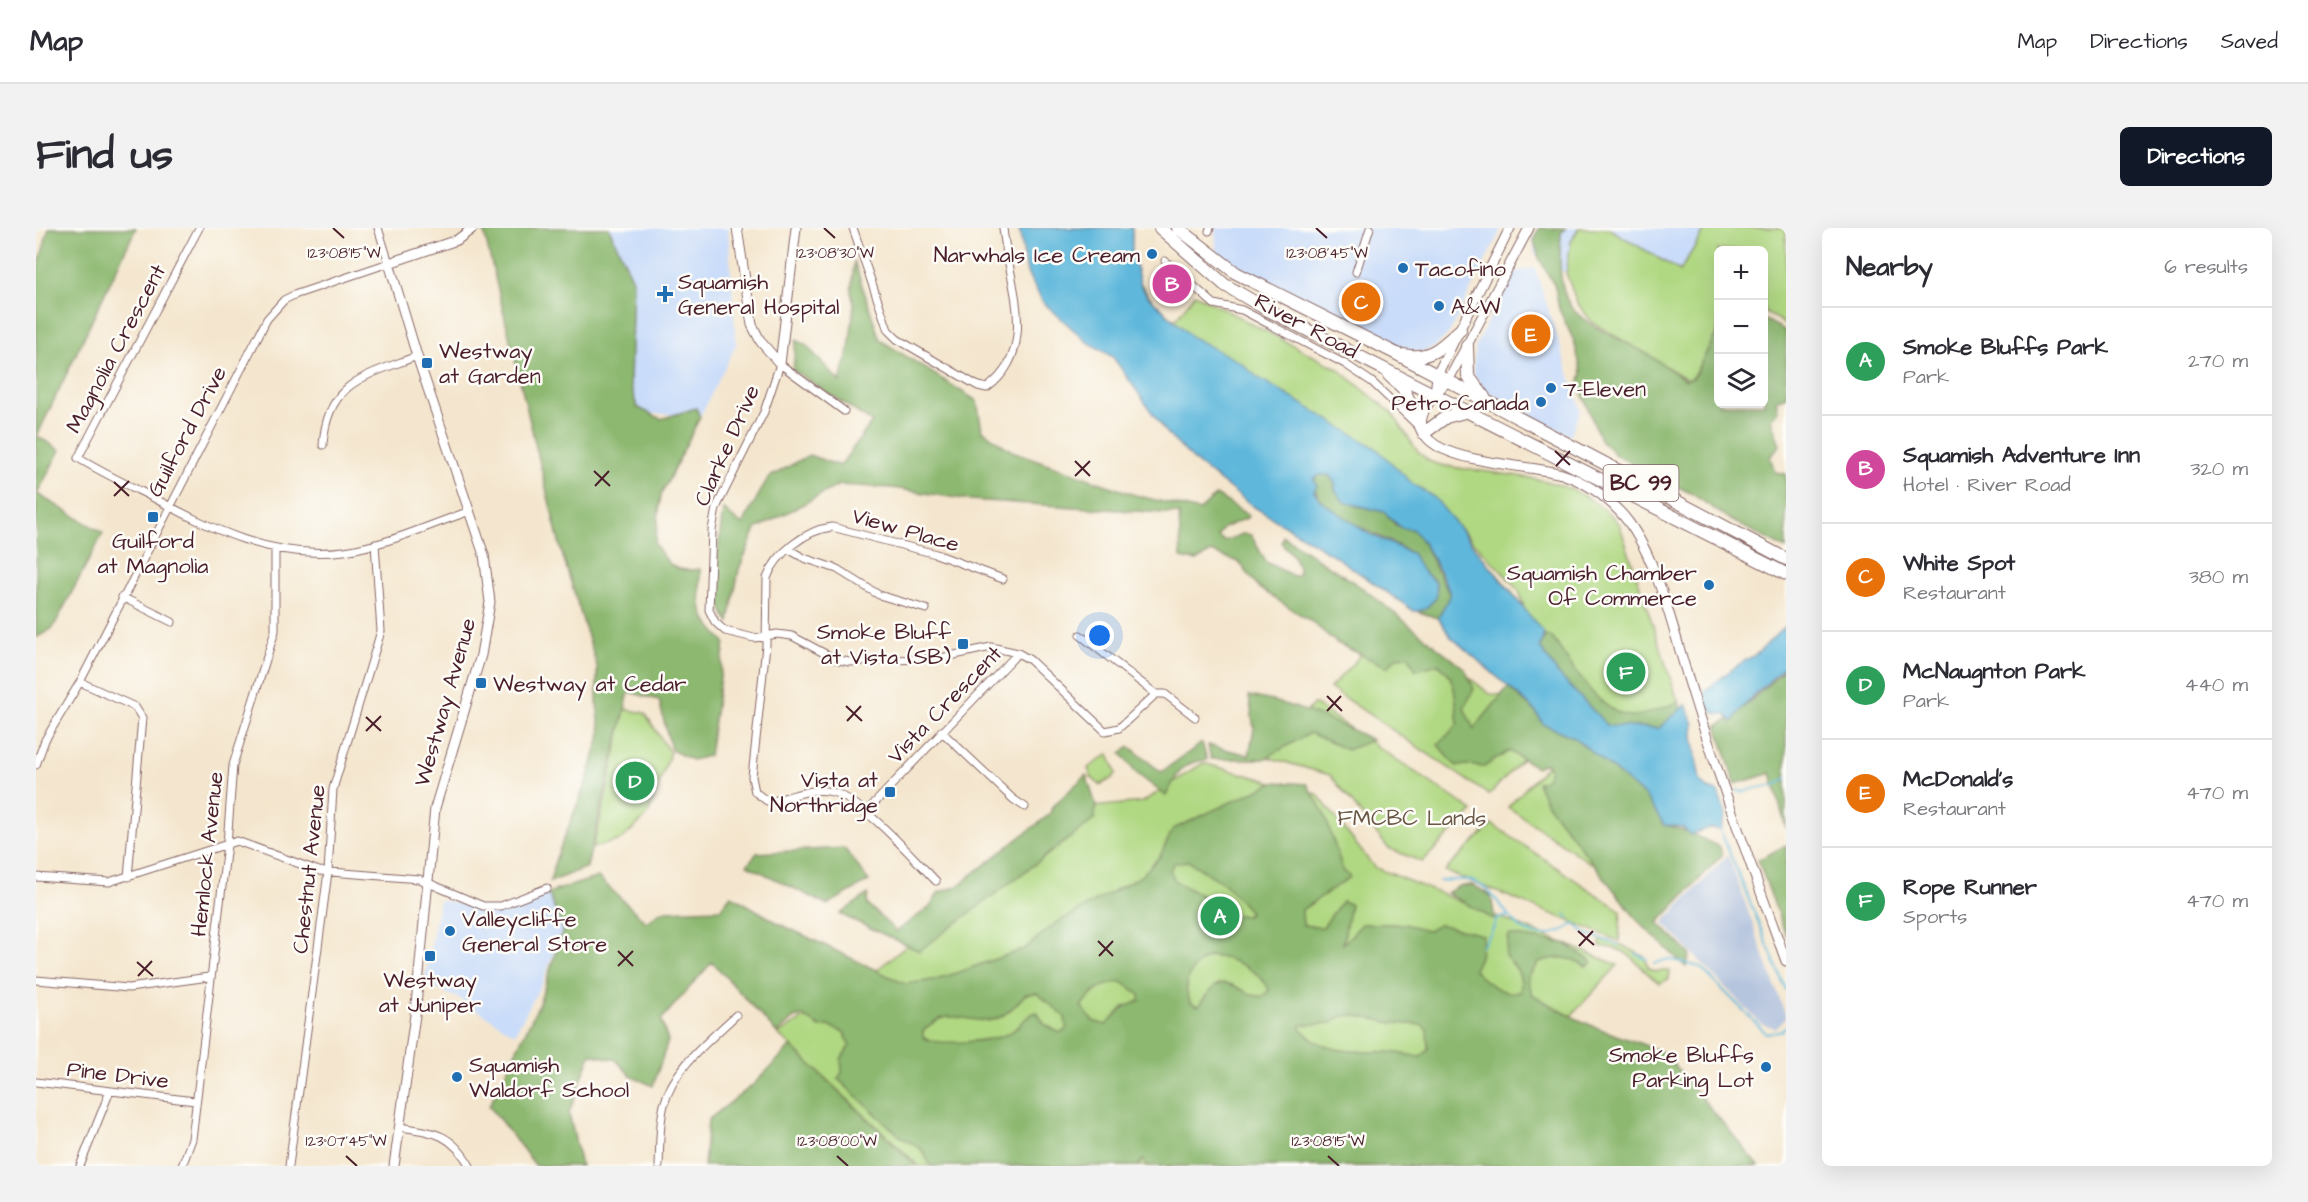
<!DOCTYPE html>
<meta charset="utf-8">
<style>
:root{--surface:#fff;--page:#f2f2f3;--text:#2b2b33;--muted:#7c7c81;--line:#e1e1e2;--accent:#111827}
body{margin:0;font-family:"Architects Daughter",sans-serif;background:var(--page);color:var(--text)}
.controls{position:absolute;right:18px;top:18px;display:grid;overflow:hidden;border-radius:9px;box-shadow:0 6px 24px #0002}
.controls button{width:54px;height:54px;display:grid;place-items:center;padding:0;border:0;border-bottom:2px solid var(--line);background:var(--surface);color:var(--text);font:30px sans-serif}
.you{position:absolute;left:1064px;top:408px;width:21px;height:21px;margin:-15px;border:4px solid #fff;border-radius:50%;background:#1a73e8;box-shadow:0 0 0 9px #1a73e833}
.badge{display:grid;place-items:center;width:39px;height:39px;border-radius:50%;background:var(--accent);color:#fff;font-size:20px;font-weight:700}
.pin{position:absolute;translate:-50% -50%;border:3px solid #fff;box-shadow:0 2px 6px #0006}
.list{margin:0;padding:0;list-style:none}
h2{display:flex;justify-content:space-between;align-items:center;height:78px;margin:0;padding:0 24px;font-size:26px}
h2 small{font-size:20px;font-weight:400;color:var(--muted)}
.list li{display:grid;grid-template-columns:39px 1fr auto;gap:18px;align-items:center;box-sizing:border-box;height:108px;padding:0 24px;border-top:2px solid var(--line)}
.list b{display:block;font-size:22px;white-space:nowrap}
.list p{margin:0;font-size:20px;white-space:nowrap;color:var(--muted)}
.list em{font-size:20px;font-style:normal;color:var(--muted)}
.icon{flex:none;width:33px;height:33px;fill:none;stroke:currentColor;stroke-width:2;stroke-linecap:round;stroke-linejoin:round}
.map{position:relative;flex:none;width:1750px;height:938px;overflow:hidden;border-radius:9px}
header{display:flex;align-items:center;gap:36px;box-sizing:border-box;height:84px;padding:0 30px;background:var(--surface);border-bottom:2px solid var(--line)}
header strong{font-size:28px}
nav{display:flex;gap:33px;margin-inline-start:auto;font-size:21px}
.intro{display:flex;align-items:center;justify-content:space-between;box-sizing:border-box;height:144px;padding:0 36px}
h1{margin:0;font-size:42px}
.button{padding:15px 27px;border-radius:9px;background:var(--accent);color:#fff;font-size:21px;font-weight:700}
main{display:flex;gap:36px;padding:0 36px}
aside{flex:1;background:var(--surface);border-radius:9px;box-shadow:0 6px 24px #0002}
.map>svg:first-child{display:block}
.built{fill:#c9dcf9}
.industrial{fill:#b6c5de}
.green{fill:#b0d882;stroke:#7d7c56;stroke-width:1.5;fill-rule:evenodd}
.forest{fill:#8cb870;stroke:#6b6c4e;stroke-width:1.5;fill-rule:evenodd}
.water{fill:#5fb8dc;stroke:#546c84;stroke-width:1.5}
.lines{fill:none;stroke-linecap:round;stroke-linejoin:round}
.stream{stroke:#5fb8dc;stroke-width:2}
.street-casing{stroke:#866564;stroke-width:9}
.secondary-casing{stroke:#866564;stroke-width:11}
.highway-casing{stroke:#866564;stroke-width:14}
.street{stroke:#fff;stroke-width:7}
.secondary{stroke:#fff;stroke-width:9}
.highway{stroke:#fff;stroke-width:12}
.ticks{fill:none;stroke:#4a1f2b;stroke-width:2}
.poi-dot{fill:#1f6fb2;stroke:#fdfcf7;stroke-width:2}
.labels{text-anchor:middle;stroke-width:5;stroke-linejoin:round;paint-order:stroke}
.shield{fill:#fdfcf7;stroke:#806168;stroke-width:1.5}
.shield-label{font-size:21px;font-weight:bold;fill:#4a1f2b}
.poi-label{font-size:22px;fill:#4a1f2b;stroke:#fdfcf7;text-anchor:start}
.street-label{font-size:22px;fill:#4a1f2b;stroke:#fdfcf7}
.park-label{font-size:22px;fill:#695645;stroke:#fdfcf7}
.ticks-label{font-size:15px;text-anchor:middle;fill:#4a1f2b;stroke:#fdfcf7;stroke-width:5;stroke-linejoin:round;paint-order:stroke}
</style>
<header>
<strong>Map</strong>
<nav><a>Map</a><a>Directions</a><a>Saved</a></nav>
</header>
<div class="intro"><h1>Find us</h1><a class="button">Directions</a></div>
<main>
<div class="map">
<svg width="1750" height="938" viewBox="0 0 1750 938">
<rect width="100%" height="100%" fill="#fdfcf7"/>
<filter id="ink" filterUnits="userSpaceOnUse"><feTurbulence type="fractalNoise" baseFrequency=".0167" numOctaves="2"/><feDisplacementMap in="SourceGraphic" scale="12" xChannelSelector="R" yChannelSelector="G"/><feConvolveMatrix kernelMatrix="1 2 1 2 8 2 1 2 1" color-interpolation-filters="sRGB"/></filter>
<filter id="wash" filterUnits="userSpaceOnUse"><feTurbulence type="fractalNoise" baseFrequency=".008" numOctaves="4" result="noise"/><feDisplacementMap in="SourceGraphic" scale="24" xChannelSelector="R" yChannelSelector="G"/><feGaussianBlur stdDeviation="1.35" result="paint"/><feColorMatrix in="noise" values="0 0 0 0 0 0 0 0 0 0 0 0 0 0 0 0 0 1.4 0 .05"/><feComposite in="paint" operator="in"/></filter>
<g filter="url(#wash)">
<rect width="100%" height="100%" fill="#f4e6ce"/>
<!-- built -->
<path class="built" d="M541 0H692L700 117 665 187 596 185Z
M1179 0H1466L1413 105 1399 119 1384 124 1358 118 1203 39 1180 24Z
M1502 0H1543L1535 14 1530 45 1499 26 1497 11Z
M1572 0H1670L1645 43Z
M1499 40 1545 182 1534 208 1448 162 1437 144 1439 120 1473 48 1479 44Z
M512 665 527 702 507 753 479 806 422 770 388 756 403 672 465 682Z"/>
<!-- industrial -->
<path class="industrial" d="M1692 627 1750 789 1740 800 1725 796 1627 695Z"/>
<!-- green -->
<path class="green" d="M1096 0C1097 9 1096 15 1096 23 1096 53 1117 75 1139 92L1159 66 1302 141 1356 185 1382 224 1393 233C1406 239 1423 240 1438 242 1496 250 1541 251 1583 295L1646 485 1621 503 1601 507 1131 104 1092 36ZM1415 291 1471 349 1484 365 1488 379Z
M1543 0H1572L1644 43 1670 0H1750V97L1728 83V22H1682V105L1654 153 1556 94 1541 75 1530 45 1535 13Z
M1359 390 1454 466 1475 468 1508 507 1453 567 1294 460Z
M1278 476 1437 583 1386 634 1352 620 1294 547 1228 528Z
M589 481 609 485 634 525 612 587 585 612 556 620C571 575 578 528 589 481Z
M1528 519 1572 647 1472 579Z
M1073 526 1080 545 1077 550 1064 557 1055 549 1052 540Z
M1167 535 1281 566 1338 639 1582 737 1396 938H883L742 806 821 758 996 616 1046 580 1107 574Z
M1456 596 1585 683 1583 713 1409 643Z
M1565 711 1588 718 1609 729 1612 739 1619 743H1634L1633 751 1624 755C1611 748 1602 732 1588 724 1581 720 1571 719 1564 718Z"/>
<!-- forest -->
<path class="forest" d="M13 0H100L1 208 24 222 1 266 67 305 17 400 0 410V46Z
M452 0H573L597 52 594 155 601 179 625 191 660 180 664 189 625 267 619 316C633 337 636 345 664 341 665 379 660 387 689 414L673 528 656 532 635 522 623 472 593 464 551 639 514 654 519 633 551 552 565 505 561 477V438L525 322 448 4Z
M1503 0H1530L1525 5C1524 29 1522 53 1532 74 1543 96 1586 111 1606 123 1621 131 1635 142 1649 152L1657 150 1682 102V176H1728V91L1750 103V168L1740 172 1742 183 1735 191 1744 217 1734 229 1739 244 1750 246V321L1693 291 1656 266 1579 227 1574 220 1565 214 1543 157 1546 145 1538 113 1523 81 1519 59 1503 30 1498 13Z
M818 33 844 112 941 173 946 202 976 223 1099 267 1163 283 1180 267 1212 287 1211 290 1187 300 1182 308 1188 313 1207 306 1215 307 1230 334 1257 348 1262 347 1263 342 1257 328 1245 314 1247 308 1328 361 1429 441 1438 461 1428 480 1438 501 1472 459 1500 484 1507 496 1538 509 1610 569 1628 597C1648 600 1665 611 1684 619L1686 627 1622 695 1654 726 1650 739 1602 693 1511 576 1501 554C1510 553 1512 549 1514 541L1510 535 1500 539 1473 523 1448 539 1430 537 1421 539 1402 517 1422 496C1419 475 1422 448 1402 436L1380 442 1373 428 1361 429 1351 439 1301 415 1276 394 1223 360 1203 334 1175 324 1161 333 1145 330 1143 286 934 272 857 260 803 257 720 301 703 341 693 394C671 364 684 316 687 281L706 297 732 250 773 227 804 238 836 194 757 142 760 112 769 116 804 154 813 122 818 76 815 64Z
M1284 246 1293 247 1299 255V262L1321 278 1348 284 1360 297 1376 301 1383 307 1414 367 1402 390 1383 384C1393 378 1408 363 1397 351 1393 347 1386 344 1383 339 1380 333 1380 328 1373 324 1348 307 1279 287 1277 253Z
M1509 408H1515C1533 432 1564 489 1597 488 1613 487 1628 479 1642 474L1645 481 1623 500 1572 498 1522 446 1504 419Z
M1750 440V600L1735 545 1699 556 1681 497 1695 491Z
M1213 468C1258 476 1296 491 1336 512L1311 522 1274 505 1228 531H1175L1172 517 1213 527 1218 501Z
M1166 515 1171 532C1145 533 1141 547 1130 568L1099 544 1085 525 1094 519 1125 544Z
M1050 547 1060 577 1059 591 883 723 804 686 832 666 831 676 860 703 894 679 903 664 920 659 1014 586 1016 579Z
M1238 554 1271 556 1288 585 1307 642 1314 649 1266 682 1267 697 1287 699 1306 673 1314 676 1307 716 1326 696H1369L1392 703 1402 696 1447 707 1444 729 1438 742C1450 755 1466 767 1484 764 1488 748 1480 739 1469 728L1473 707 1528 715 1557 734 1550 738C1533 728 1521 728 1503 734L1492 750 1496 766C1521 782 1545 794 1572 804 1592 812 1610 816 1629 826L1723 938H1112L1107 932 1102 938H895L885 921 865 909 802 851 806 844 805 831 814 817 808 804 792 798 784 799 767 788 758 790 741 805 676 734 625 792 632 813 617 858 595 848 580 832 555 826 533 885 545 938H500L453 878 503 776 527 702 512 665 562 649 610 694 626 683 684 681 695 667 742 695 869 756 903 751 988 721 1020 695 1105 648 1124 628 1137 601ZM1152 633 1189 656 1214 684 1211 688 1193 686 1175 672 1140 654 1134 642 1138 635ZM1174 728C1194 729 1225 742 1233 762L1228 768C1210 771 1194 746 1178 759 1172 764 1167 772 1162 778L1155 775C1144 755 1155 738 1174 728ZM1086 754 1104 767V773L1088 779 1070 797 1057 793 1045 778C1057 764 1067 755 1086 754ZM1001 765 1029 789 1030 802 1024 805 1008 796 1001 784C988 787 983 801 971 806 955 813 901 819 887 809V803C917 772 939 804 966 788 975 783 983 773 990 766ZM1317 787 1357 795 1387 797 1391 802 1392 822 1385 829C1374 828 1363 824 1353 824 1321 823 1288 827 1265 801V797L1296 795 1304 789Z
M1750 617V708L1722 632Z
M808 620 833 653 791 677 711 637 721 625Z
M1437 657 1455 668 1459 692 1411 665 1423 658Z
M755 818 881 938H668L672 892 718 856Z"/>
<!-- water -->
<path class="water" d="M983 0H1096V25L1105 58 1111 67 1156 109 1204 134 1221 149 1340 220 1377 256 1399 270 1508 405 1504 419 1522 446 1572 498 1623 500 1650 476 1658 496 1657 509 1664 552 1672 561 1682 564 1690 587 1684 602 1674 600 1654 607 1646 599 1628 597 1610 569 1538 509 1507 496 1500 484 1490 474 1415 409 1402 390 1414 367C1411 354 1386 309 1376 301L1365 300 1348 284 1308 274 1299 262V255L1293 247H1284L1278 250 1281 258 1278 263 1285 273 1332 305 1377 326 1384 340 1400 355 1401 367C1396 375 1388 385 1378 383L1294 325 1218 279 1162 236 1131 206 1077 129 1050 113 1007 74 991 45Z
M1750 397V437C1732 456 1710 471 1697 494L1689 486C1675 487 1673 481 1667 469L1669 463 1700 438 1722 425Z"/>
<g class="lines">
<!-- stream -->
<path class="stream" d="M1701 562 1710 564C1723 556 1737 562 1750 551
M1683 599 1750 762
M1403 653C1413 653 1427 650 1436 653 1466 663 1474 710 1508 707 1522 705 1528 704 1538 695L1550 706 1583 717
M1529 686 1534 691
M1445 719 1455 705 1461 691 1472 688
M1600 726 1611 731
M1619 735 1633 731 1664 739 1730 805 1744 804 1750 798"/>
</g>
</g>
<g filter="url(#ink)">
<g class="lines">
<defs>
<path id="street" d="M163 0 42 230C65 244 90 256 114 268 176 301 236 332 308 323 351 317 393 297 434 283
M817 0 852 102 861 111 942 158 951 160C1005 120 972 53 967 0
M1173 3 1174 0
M1129 33 1178 76 1206 82 1309 136 1336 154 1380 196
M1320 44 1334 0
M744 136 728 184 680 280 676 302 673 382 679 394 689 403 718 410 741 406 756 408 799 431 813 434 905 430 955 419 982 425 829 585
M744 136 808 183
M287 217C291 153 330 148 381 128
M752 321 768 330 801 341 843 367 890 381
M86 369 136 394
M1044 407 1120 466
M982 425 994 432 1069 503 1083 500 1120 466H1129L1159 489
M44 454 99 479 106 490 92 649
M905 503 977 571 989 579
M0 537 9 512 44 454 231 91 248 72 258 67 353 35 342 0
M0 649 73 654 201 613 283 643 383 651 447 678H465L511 660
M900 653C877 630 827 572 796 564 777 559 756 568 738 573H731L719 564 716 549 730 417 731 350C740 325 770 302 796 299L900 326 967 351
M0 752 93 760 173 749
M0 854 159 873
M363 899C398 904 415 905 434 938
M44 938 74 863
M146 938 156 911 191 616 197 537 239 403V322
M253 938 292 644 297 561 345 403 339 316
M623 938C624 918 623 897 628 877 638 839 673 813 700 787"/>
<path id="secondary" d="M701 0 716 97 725 114 744 136
M1493 0 1412 153C1323 236 1482 233 1526 246 1547 253 1568 267 1583 283 1621 321 1639 411 1656 463 1684 554 1717 643 1750 733
M744 136 760 0
M1399 166 1401 147 1474 0
M358 938 379 787 399 580 445 427 454 374 448 327 381 128 353 35 421 12 437 0"/>
<path id="highway" d="M1124 0 1189 57 1232 82 1750 346
M1142 0 1200 45 1359 125 1750 331
M1431 118 1432 148 1448 169
M1368 127C1393 133 1407 118 1424 102
M1353 147 1367 160 1388 205 1410 189 1432 183"/>
</defs>
<!-- street casing -->
<use href="#street" class="street-casing"/>
<!-- secondary casing -->
<use href="#secondary" class="secondary-casing"/>
<!-- highway casing -->
<use href="#highway" class="highway-casing"/>
<!-- street -->
<use href="#street" class="street"/>
<!-- secondary -->
<use href="#secondary" class="secondary"/>
<!-- highway -->
<use href="#highway" class="highway"/>
</g>
</g>
<!-- ticks -->
<path class="ticks" d="M297 0 308 10M788 0 799 10M1280 0 1291 10M1519 223 1534 237M1039 233 1054 248M1520 238 1534 223M558 243 574 258M1039 248 1054 233M78 254 93 268M559 258 573 243M78 268 93 253M1291 468 1306 483M810 478 826 493M1291 483 1305 468M330 489 345 503M811 493 825 478M330 503 345 488M1542 703 1558 717M1062 713 1077 728M1543 718 1557 703M582 723 597 738M1063 728 1077 713M101 734 117 748M582 738 597 723M102 748 116 733M310 928 321 938M801 928 812 938M1292 928 1303 938"/>
<!-- markers -->
<g class="poi-dot">
<circle cx="1116" cy="26" r="6"/>
<circle cx="1367" cy="40" r="6"/>
<path d="M626 57h6v6h6v6h-6v6h-6v-6h-6v-6h6z"/>
<circle cx="1403" cy="78" r="6"/>
<rect x="385" y="129" width="12" height="12" rx="3"/>
<circle cx="1515" cy="160" r="6"/>
<circle cx="1505" cy="174" r="6"/>
<rect x="111" y="283" width="12" height="12" rx="3"/>
<circle cx="1673" cy="357" r="6"/>
<rect x="921" y="410" width="12" height="12" rx="3"/>
<rect x="439" y="449" width="12" height="12" rx="3"/>
<rect x="848" y="558" width="12" height="12" rx="3"/>
<circle cx="414" cy="703" r="6"/>
<rect x="388" y="722" width="12" height="12" rx="3"/>
<circle cx="1730" cy="839" r="6"/>
<circle cx="421" cy="849" r="6"/>
</g>
<g class="labels">
<!-- shield labels -->
<rect class="shield" x="1567.5" y="237" width="75" height="36" rx="4.5"/>
<g class="shield-label">
<text x="1605" y="262">BC 99</text>
</g>
<!-- poi labels -->
<g class="poi-label">
<text x="1104" y="34" text-anchor="end">Narwhals Ice Cream</text>
<text x="1379" y="48">Tacofino</text>
<text x="642" y="61">Squamish<tspan x="642" dy="25">General Hospital</tspan></text>
<text x="1415" y="86">A&amp;W</text>
<text x="403" y="130">Westway<tspan x="403" dy="25">at Garden</tspan></text>
<text x="1527" y="168">7-Eleven</text>
<text x="1493" y="182" text-anchor="end">Petro-Canada</text>
<text x="117" y="320" text-anchor="middle">Guilford<tspan x="117" dy="25">at Magnolia</tspan></text>
<text x="1661" y="352" text-anchor="end">Squamish Chamber<tspan x="1661" dy="25">Of Commerce</tspan></text>
<text x="915" y="411" text-anchor="end">Smoke Bluff<tspan x="915" dy="25">at Vista (SB)</tspan></text>
<text x="457" y="463">Westway at Cedar</text>
<text x="842" y="559" text-anchor="end">Vista at<tspan x="842" dy="25">Northridge</tspan></text>
<text x="426" y="698">Valleycliffe<tspan x="426" dy="25">General Store</tspan></text>
<text x="394" y="759" text-anchor="middle">Westway<tspan x="394" dy="25">at Juniper</tspan></text>
<text x="1718" y="834" text-anchor="end">Smoke Bluffs<tspan x="1718" dy="25">Parking Lot</tspan></text>
<text x="433" y="844">Squamish<tspan x="433" dy="25">Waldorf School</tspan></text>
</g>
<!-- street labels -->
<g class="street-label">
<text transform="translate(1271 97) rotate(28)" y="8">River Road</text>
<text transform="translate(79 120) rotate(-62)" y="8">Magnolia Crescent</text>
<text transform="translate(150 203) rotate(-62)" y="8">Guilford Drive</text>
<text transform="translate(690 217) rotate(-66)" y="8">Clarke Drive</text>
<text transform="translate(870 301) rotate(16)" y="8">View Place</text>
<text transform="translate(408 474) rotate(-74)" y="8">Westway Avenue</text>
<text transform="translate(908 476) rotate(-46)" y="8">Vista Crescent</text>
<text transform="translate(170 626) rotate(-84)" y="8">Hemlock Avenue</text>
<text transform="translate(272 641) rotate(-84)" y="8">Chestnut Avenue</text>
<text transform="translate(82 846) rotate(7)" y="8">Pine Drive</text>
</g>
<!-- park labels -->
<g class="park-label">
<text x="1376" y="597">FMCBC Lands</text>
</g>
</g>
<g class="ticks-label">
<text x="799" y="30">123°08'30"W</text>
<text x="1291" y="30">123°08'45"W</text>
<text x="308" y="30">123°08'15"W</text>
<text x="310" y="918">123°07'45"W</text>
<text x="801" y="918">123°08'00"W</text>
<text x="1292" y="918">123°08'15"W</text>
</g>
</svg>
<div class="controls">
<button>+</button>
<button>−</button>
<button><svg class="icon" aria-label="layers" viewBox="0 0 24 24"><path d="M12 4l9 5-9 5-9-5zM3 14l9 5 9-5"/></svg></button>
</div>
<div class="you"></div>
<div class="pin badge" style="left:1184px;top:688px;background:#2e9e5b">A</div>
<div class="pin badge" style="left:1136px;top:56px;background:#d1479c">B</div>
<div class="pin badge" style="left:1325px;top:74px;background:#e8710a">C</div>
<div class="pin badge" style="left:599px;top:553px;background:#2e9e5b">D</div>
<div class="pin badge" style="left:1495px;top:106px;background:#e8710a">E</div>
<div class="pin badge" style="left:1590px;top:444px;background:#2e9e5b">F</div>
</div>
<aside>
<h2>Nearby<small>6 results</small></h2>
<ul class="list">
<li><span class="badge" style="background:#2e9e5b">A</span><div><b>Smoke Bluffs Park</b><p>Park</p></div><em>270 m</em></li>
<li><span class="badge" style="background:#d1479c">B</span><div><b>Squamish Adventure Inn</b><p>Hotel · River Road</p></div><em>320 m</em></li>
<li><span class="badge" style="background:#e8710a">C</span><div><b>White Spot</b><p>Restaurant</p></div><em>380 m</em></li>
<li><span class="badge" style="background:#2e9e5b">D</span><div><b>McNaugnton Park</b><p>Park</p></div><em>440 m</em></li>
<li><span class="badge" style="background:#e8710a">E</span><div><b>McDonald's</b><p>Restaurant</p></div><em>470 m</em></li>
<li><span class="badge" style="background:#2e9e5b">F</span><div><b>Rope Runner</b><p>Sports</p></div><em>470 m</em></li>
</ul>
</aside>
</main>
